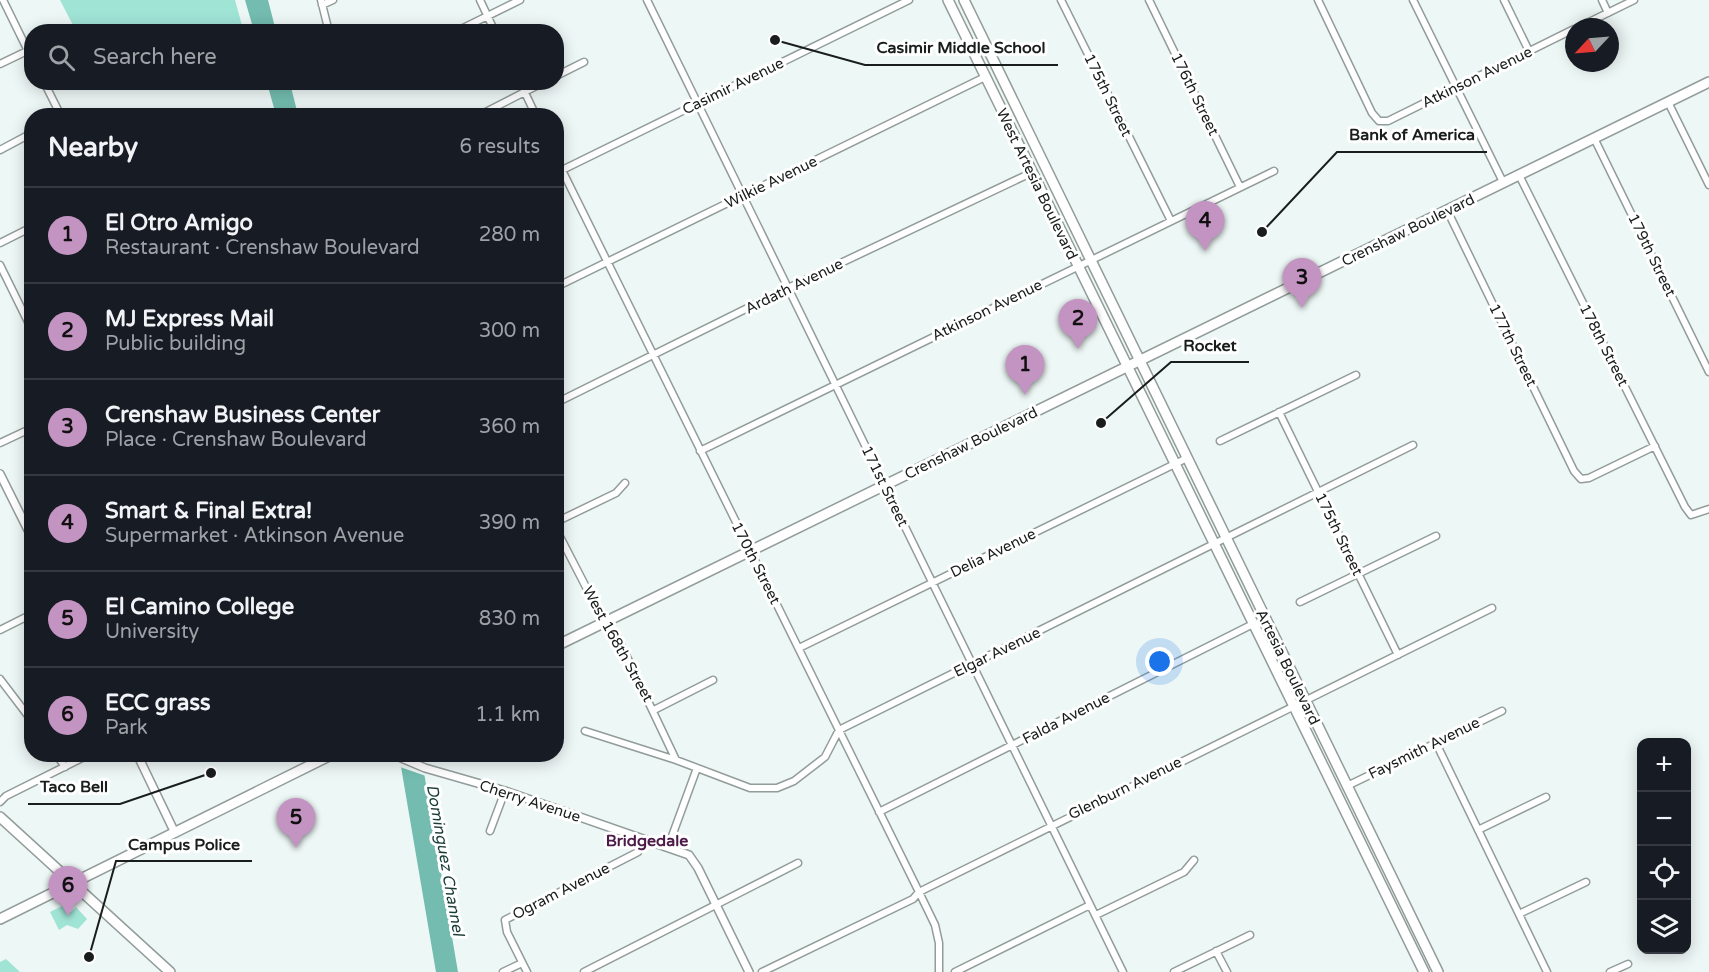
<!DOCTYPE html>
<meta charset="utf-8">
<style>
:root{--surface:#171b24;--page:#242831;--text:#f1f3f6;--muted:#9ea1a6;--line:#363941;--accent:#c393c2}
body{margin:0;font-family:"Varela Round",sans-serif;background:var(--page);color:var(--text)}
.controls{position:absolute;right:18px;bottom:18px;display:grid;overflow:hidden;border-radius:12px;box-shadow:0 3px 15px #0003}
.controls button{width:54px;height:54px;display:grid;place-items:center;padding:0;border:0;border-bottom:2px solid var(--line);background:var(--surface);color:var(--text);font:30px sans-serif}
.compass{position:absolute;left:1565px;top:18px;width:54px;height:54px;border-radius:50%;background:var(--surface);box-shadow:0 3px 15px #0003;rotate:244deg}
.you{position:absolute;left:1160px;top:662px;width:21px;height:21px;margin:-15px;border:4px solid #fff;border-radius:50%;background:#1a73e8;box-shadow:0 0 0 9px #1a73e833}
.badge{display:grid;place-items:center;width:39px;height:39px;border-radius:50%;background:var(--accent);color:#111;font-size:20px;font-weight:700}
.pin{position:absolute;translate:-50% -50px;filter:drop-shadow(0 2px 3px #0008)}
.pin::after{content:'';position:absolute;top:32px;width:21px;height:18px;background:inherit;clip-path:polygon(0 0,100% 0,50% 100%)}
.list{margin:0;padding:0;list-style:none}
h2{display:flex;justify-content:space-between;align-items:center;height:78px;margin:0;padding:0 24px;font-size:26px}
h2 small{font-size:20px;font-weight:400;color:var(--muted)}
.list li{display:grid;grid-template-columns:39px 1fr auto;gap:18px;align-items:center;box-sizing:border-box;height:96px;padding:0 24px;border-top:2px solid var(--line)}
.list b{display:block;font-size:22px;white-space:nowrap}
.list p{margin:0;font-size:20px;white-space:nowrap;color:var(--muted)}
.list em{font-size:20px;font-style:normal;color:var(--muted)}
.icon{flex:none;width:33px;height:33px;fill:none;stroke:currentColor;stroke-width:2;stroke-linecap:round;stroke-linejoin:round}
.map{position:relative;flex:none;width:1709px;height:972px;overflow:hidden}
.search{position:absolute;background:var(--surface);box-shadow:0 3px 15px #0003;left:24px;top:24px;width:540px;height:66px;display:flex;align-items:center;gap:15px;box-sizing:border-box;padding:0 21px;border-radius:24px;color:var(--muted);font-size:22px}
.panel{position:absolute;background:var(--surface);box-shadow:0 3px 15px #0003;left:24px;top:108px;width:540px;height:654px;border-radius:24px}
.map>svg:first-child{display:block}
.green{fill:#a0e4d6}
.water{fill:#73bcaf}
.pier{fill:#edf7f5}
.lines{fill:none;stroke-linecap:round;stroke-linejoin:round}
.minor-casing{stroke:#929c9a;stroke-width:9}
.tertiary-casing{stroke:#929c9a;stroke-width:10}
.primary-casing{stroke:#929c9a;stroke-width:12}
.minor{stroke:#fff;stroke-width:6}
.tertiary{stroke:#fff;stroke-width:7}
.primary{stroke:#fff;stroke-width:9}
.labels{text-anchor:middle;stroke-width:6;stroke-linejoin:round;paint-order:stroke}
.street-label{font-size:15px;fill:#191d1c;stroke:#fff}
.neighbourhood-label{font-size:16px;font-weight:bold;fill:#4c1948;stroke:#fff}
.water-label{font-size:16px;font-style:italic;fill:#193c36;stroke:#fff}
.leader{fill:none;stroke:#191d1c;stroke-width:2}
.callout-dot{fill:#191d1c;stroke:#fff;stroke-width:2}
.callout-label{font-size:16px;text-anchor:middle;font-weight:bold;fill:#191d1c;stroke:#fff;stroke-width:6;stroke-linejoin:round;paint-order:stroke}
</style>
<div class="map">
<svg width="1709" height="972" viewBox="0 0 1709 972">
<rect width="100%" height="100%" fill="#edf7f5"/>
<!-- green -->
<path class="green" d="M60 0H235L243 29 237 32 76 31Z
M66 904 67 911 71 912 76 907 87 919 78 929 67 925 59 930 50 912Z
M6 959 20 972H0V962Z"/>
<!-- water -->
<path class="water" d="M245 0H268L276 31H254Z
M267 83H290L298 115H276Z
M399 755H421L458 972H436Z"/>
<!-- pier -->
<path class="pier" d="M398 755 424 759 426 776 400 767Z"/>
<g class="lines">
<defs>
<path id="minor" d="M3 0 32 59
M321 0 329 32
M480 0 495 32
M647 0 1123 972
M1061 0 1171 221
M1149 0 1240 187
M1318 0 1372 113 1379 121H1388L1574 29
M1413 0 1503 182
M1504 0 1529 51
M1602 0 1608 13
M322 5 333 0
M1579 27 1634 0
M455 32 520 0
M0 64 27 51
M556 76 584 62
M44 82 61 116
M348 82H350
M520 82 536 116
M1668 102 1709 185
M478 116 544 82
M1594 138 1709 372
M0 150 32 133
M556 158 919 892 935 925 939 943V972
M556 173 909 0
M1519 175 1685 507 1691 515 1709 509
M1447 210 1574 471 1581 479 1589 478 1655 446
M0 243 32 227
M0 265 32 330
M556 287 985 77
M556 403 788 288 1033 172
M1279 412 1398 655
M1220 441 1356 375
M0 443 32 428
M700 451 1274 171
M556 522 616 493 625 483
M556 529 604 622 617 636 676 760
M1300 602 1436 536
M0 630 32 614
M799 648 1187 458
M0 679 32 721
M654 710 713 680
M585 731 676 760 750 788H777L794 781 825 757 839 730 1413 445
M1436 743 1547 972
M56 754 65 767
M1347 786 1502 711
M0 802 6 796 90 754
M879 812 1253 624
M1478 830 1546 797
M490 831 505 791
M668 847 697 768
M1519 914 1586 882
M1096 915 1184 872 1194 860
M1216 951 1227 972
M503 972 522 963
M527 972 507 932 505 920 638 852 643 839
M584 972 798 863
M762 972 913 899 919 892 1492 608
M955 972 1090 905
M1174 972 1250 935
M1610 972 1628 964"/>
<path id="tertiary" d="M0 474 32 538
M137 754 175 833
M392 754 425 768 505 791 689 855 698 868 749 972"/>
<path id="primary" d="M948 0 1424 972
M964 0 1438 972
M556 646 1709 82
M0 817 170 972
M0 919 333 754"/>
</defs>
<!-- minor casing -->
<use href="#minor" class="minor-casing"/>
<!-- tertiary casing -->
<use href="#tertiary" class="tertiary-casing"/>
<!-- primary casing -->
<use href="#primary" class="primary-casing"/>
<!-- minor -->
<use href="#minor" class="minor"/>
<!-- tertiary -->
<use href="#tertiary" class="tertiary"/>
<!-- primary -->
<use href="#primary" class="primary"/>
</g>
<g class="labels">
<!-- street labels -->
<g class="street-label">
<text transform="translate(1477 77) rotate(-26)" y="5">Atkinson Avenue</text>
<text transform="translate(733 86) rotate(-26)" y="5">Casimir Avenue</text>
<text transform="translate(1195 94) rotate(64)" y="5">176th Street</text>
<text transform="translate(1108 95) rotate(64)" y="5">175th Street</text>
<text transform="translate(771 182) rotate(-26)" y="5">Wilkie Avenue</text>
<text transform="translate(1037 184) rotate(64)" y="5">West Artesia Boulevard</text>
<text transform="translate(1408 230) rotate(-26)" y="5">Crenshaw Boulevard</text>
<text transform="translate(1652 255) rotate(64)" y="5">179th Street</text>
<text transform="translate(794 286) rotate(-26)" y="5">Ardath Avenue</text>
<text transform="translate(987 310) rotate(-26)" y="5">Atkinson Avenue</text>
<text transform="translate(1513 345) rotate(64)" y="5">177th Street</text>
<text transform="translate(1604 345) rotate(63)" y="5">178th Street</text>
<text transform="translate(971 443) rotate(-26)" y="5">Crenshaw Boulevard</text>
<text transform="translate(885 486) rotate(64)" y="5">171st Street</text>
<text transform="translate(1339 534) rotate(64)" y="5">175th Street</text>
<text transform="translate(993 553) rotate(-26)" y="5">Delia Avenue</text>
<text transform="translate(756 563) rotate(63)" y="5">170th Street</text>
<text transform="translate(618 644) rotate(61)" y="5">West 168th Street</text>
<text transform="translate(997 652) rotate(-26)" y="5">Elgar Avenue</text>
<text transform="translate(1288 667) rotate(64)" y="5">Artesia Boulevard</text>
<text transform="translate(1066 718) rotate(-27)" y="5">Falda Avenue</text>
<text transform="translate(1424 748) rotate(-26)" y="5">Faysmith Avenue</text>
<text transform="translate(1125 788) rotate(-26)" y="5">Glenburn Avenue</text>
<text transform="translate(530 801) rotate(18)" y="5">Cherry Avenue</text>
<text transform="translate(561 891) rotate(-27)" y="5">Ogram Avenue</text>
</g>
<!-- neighbourhood labels -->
<g class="neighbourhood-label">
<text x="647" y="846">Bridgedale</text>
</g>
<!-- water labels -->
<g class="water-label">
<text transform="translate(446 860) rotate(80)" y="6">Dominguez Channel</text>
</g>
</g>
<!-- callouts -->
<path class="leader" d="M775 40L865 65H1058M1262 232L1337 152H1487M1101 423L1171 362H1249M211 773L120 804H28M89 957L116 861H252"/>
<g class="callout-dot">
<circle cx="775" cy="40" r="6"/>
<circle cx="1262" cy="232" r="6"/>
<circle cx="1101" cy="423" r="6"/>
<circle cx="211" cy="773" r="6"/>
<circle cx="89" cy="957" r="6"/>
</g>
<g class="callout-label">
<text x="961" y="53">Casimir Middle School</text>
<text x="1412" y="140">Bank of America</text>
<text x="1210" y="351">Rocket</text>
<text x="74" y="792">Taco Bell</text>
<text x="184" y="850">Campus Police</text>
</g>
</svg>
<div class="controls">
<button>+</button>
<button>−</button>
<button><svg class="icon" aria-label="locate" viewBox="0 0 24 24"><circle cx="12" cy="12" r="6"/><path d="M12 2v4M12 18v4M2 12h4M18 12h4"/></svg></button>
<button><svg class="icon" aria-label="layers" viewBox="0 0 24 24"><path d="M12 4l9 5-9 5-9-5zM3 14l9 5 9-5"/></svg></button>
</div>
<svg class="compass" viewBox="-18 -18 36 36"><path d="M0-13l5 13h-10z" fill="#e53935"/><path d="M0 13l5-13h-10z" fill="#9ea1a6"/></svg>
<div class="you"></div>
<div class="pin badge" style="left:1025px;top:395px">1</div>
<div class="pin badge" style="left:1078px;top:349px">2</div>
<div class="pin badge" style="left:1302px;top:308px">3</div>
<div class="pin badge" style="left:1205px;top:251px">4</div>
<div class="pin badge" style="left:296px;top:848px">5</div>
<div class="pin badge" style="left:68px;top:916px">6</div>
<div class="search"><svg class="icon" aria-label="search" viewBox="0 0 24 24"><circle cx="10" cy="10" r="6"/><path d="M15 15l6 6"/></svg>Search here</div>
<section class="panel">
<h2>Nearby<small>6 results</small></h2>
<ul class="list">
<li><span class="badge">1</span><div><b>El Otro Amigo</b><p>Restaurant · Crenshaw Boulevard</p></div><em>280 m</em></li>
<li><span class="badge">2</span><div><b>MJ Express Mail</b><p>Public building</p></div><em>300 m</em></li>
<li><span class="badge">3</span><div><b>Crenshaw Business Center</b><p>Place · Crenshaw Boulevard</p></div><em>360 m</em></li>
<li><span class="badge">4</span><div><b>Smart &amp; Final Extra!</b><p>Supermarket · Atkinson Avenue</p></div><em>390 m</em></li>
<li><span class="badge">5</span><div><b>El Camino College</b><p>University</p></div><em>830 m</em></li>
<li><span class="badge">6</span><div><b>ECC grass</b><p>Park</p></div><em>1.1 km</em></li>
</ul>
</section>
</div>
